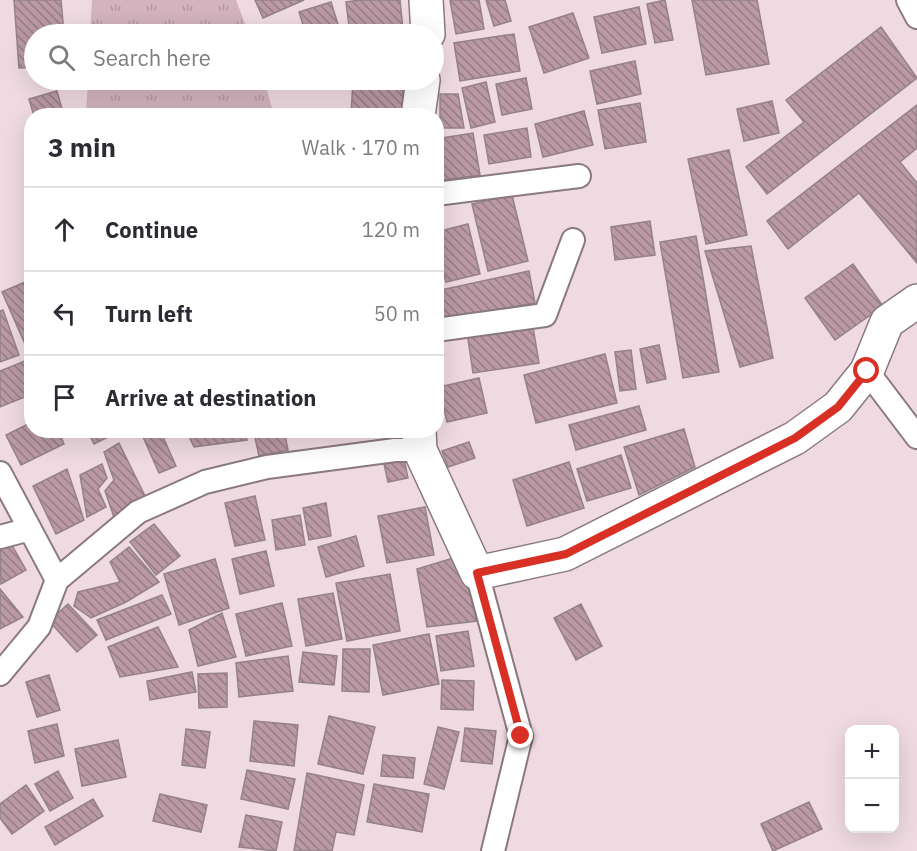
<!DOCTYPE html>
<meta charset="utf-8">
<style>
:root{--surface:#fff;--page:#f7f7f7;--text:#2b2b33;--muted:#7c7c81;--line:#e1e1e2}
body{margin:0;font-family:"IBM Plex Sans",sans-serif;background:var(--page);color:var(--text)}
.controls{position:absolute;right:18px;bottom:18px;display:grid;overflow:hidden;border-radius:12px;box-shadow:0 6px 24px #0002}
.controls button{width:54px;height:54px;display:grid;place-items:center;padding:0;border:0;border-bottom:2px solid var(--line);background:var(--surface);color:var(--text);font:30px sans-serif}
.stop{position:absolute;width:18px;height:18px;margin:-14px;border:4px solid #d93025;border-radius:50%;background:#fff}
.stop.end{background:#d93025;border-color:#fff;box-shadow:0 2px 6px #0008}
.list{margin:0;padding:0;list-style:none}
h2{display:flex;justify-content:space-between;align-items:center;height:78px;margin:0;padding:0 24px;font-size:26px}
h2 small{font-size:20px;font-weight:400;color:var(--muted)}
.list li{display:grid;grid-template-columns:39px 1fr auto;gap:18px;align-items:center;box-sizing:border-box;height:84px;padding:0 24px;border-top:2px solid var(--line)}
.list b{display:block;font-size:22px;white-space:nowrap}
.list em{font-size:20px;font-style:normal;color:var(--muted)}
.icon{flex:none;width:33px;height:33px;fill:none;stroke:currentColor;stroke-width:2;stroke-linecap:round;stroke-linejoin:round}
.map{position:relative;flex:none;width:917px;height:851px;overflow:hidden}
.search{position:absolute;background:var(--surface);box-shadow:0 6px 24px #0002;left:24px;top:24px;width:420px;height:66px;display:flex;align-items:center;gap:15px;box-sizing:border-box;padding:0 21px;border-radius:33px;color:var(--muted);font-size:22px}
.panel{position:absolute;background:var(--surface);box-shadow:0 6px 24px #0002;left:24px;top:108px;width:420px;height:330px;border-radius:24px}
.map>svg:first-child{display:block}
.park{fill:url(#park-tufts)}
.building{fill:url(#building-back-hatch);stroke:#948287;stroke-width:1.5}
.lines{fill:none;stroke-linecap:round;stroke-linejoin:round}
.street-casing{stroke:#8a797e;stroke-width:26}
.secondary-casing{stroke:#8a797e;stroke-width:36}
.street{stroke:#fff;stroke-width:22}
.secondary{stroke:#fff;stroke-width:33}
.route{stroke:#d93025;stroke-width:8}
</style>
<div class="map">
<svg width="917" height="851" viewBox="0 0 917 851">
<defs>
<pattern id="park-tufts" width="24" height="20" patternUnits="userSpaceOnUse" patternTransform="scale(1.5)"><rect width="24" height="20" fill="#d3b3bd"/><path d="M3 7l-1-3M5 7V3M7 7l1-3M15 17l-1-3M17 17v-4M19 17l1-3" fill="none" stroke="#b599a2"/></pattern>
<pattern id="building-back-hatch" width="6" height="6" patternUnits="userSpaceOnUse" patternTransform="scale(1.5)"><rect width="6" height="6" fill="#ba99a4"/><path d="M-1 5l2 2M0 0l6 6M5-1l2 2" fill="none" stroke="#977c85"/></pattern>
</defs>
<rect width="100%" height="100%" fill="#eedae0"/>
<!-- park -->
<path class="park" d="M92 0H236L249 34H90Z
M88 80H264L274 115H86Z"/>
<!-- building -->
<path class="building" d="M14 0H61L64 34H34V67L19 68Z
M255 0H304L263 18Z
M360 0H400L403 30 350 34 346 2Z
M450 0H479L484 29 456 34Z
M486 0H505L511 21 494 26Z
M665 0 673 40 655 43 647 4Z
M692 0H757L769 64 706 75Z
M331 2 341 34H306L299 12Z
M639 7 646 44 602 53 594 17Z
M573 13 589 58 544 73 529 27Z
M881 27 917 78 767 194 746 167 804 122 786 100Z
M514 34 520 71 460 81 454 43Z
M635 61 641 94 597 104 590 71Z
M526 78 532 109 502 115 496 84Z
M353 80 403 81 402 116H351Z
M486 82 495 122 471 128 462 88Z
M57 91 64 116H34L29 99Z
M440 94H458L464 128H440Z
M772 101 779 133 744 141 737 109Z
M640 103 646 142 605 149 598 110Z
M917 105V148L900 162 917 183V263L859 193 788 249 767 221Z
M584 111 593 145 543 157 535 124Z
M527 128 531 157 489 164 484 135Z
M473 133 480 175 436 181V139Z
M729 150 747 235 706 244 688 159Z
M512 195 528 261 488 271 472 204Z
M650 221 655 255 615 260 611 227Z
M468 224 480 274 446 282 436 244V232Z
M696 236 719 372 683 378 660 242Z
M751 246 773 358 740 367 705 251Z
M853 264 883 306 835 340 805 298Z
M529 271 535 303 440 319 436 291Z
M25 282 32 297V352L29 353 2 292Z
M3 310 19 355 0 362V311Z
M532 321 539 363 473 373 467 332Z
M659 345 666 379 647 383 640 349Z
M631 350 636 389 620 391 615 352Z
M605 354 617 403 536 423 524 375Z
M32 358V394L0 407V371Z
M479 378 487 413 447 422 439 387Z
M639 406 646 430 576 450 569 425Z
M32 422V430H58L64 444 21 465 6 435Z
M684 429 695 467 639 495 624 447Z
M87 430H122L94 444Z
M140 430H160L176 466 159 473Z
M186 430H248L245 431 247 440 194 447Z
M267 430H284L288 450 259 456 254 433Z
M469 442 475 458 448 467 442 451Z
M119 443 145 496 114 517 105 491 114 480 104 452Z
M621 455 631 488 587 501 577 469Z
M404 459 408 478 388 482 384 464Z
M569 462 584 508 527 526 513 480Z
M102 464 107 478 98 489 106 507 87 517 80 475Z
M67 469 84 520 56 534 33 486Z
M255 496 265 540 235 546 225 503Z
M326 503 331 536 309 540 303 508Z
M425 507 434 555 387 563 378 516Z
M300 515 305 545 276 550 272 520Z
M154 524 180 556 156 575 130 542Z
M356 536 364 566 326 577 318 547Z
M9 540 26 570 1 584 0 545Z
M129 547 159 582 126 602 91 618 74 606 78 592 120 582 110 562Z
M266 551 274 586 240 594 232 559Z
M460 556 477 621 427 627 417 569Z
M215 559 229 608 179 625 164 574Z
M390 574 400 631 347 641 336 583Z
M0 589 23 617 0 629Z
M333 593 342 639 306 646 298 599Z
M162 595 171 614 106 640 97 620Z
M282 603 292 646 246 656 236 614Z
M68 604 97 635 77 652 49 621Z
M581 604 602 646 576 660 554 618Z
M222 613 236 657 198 666 189 630Z
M158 627 178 667 120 677 108 647Z
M468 631 474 666 441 671 436 636Z
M429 634 439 684 383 695 373 645Z
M343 649H370L369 692 342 691Z
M303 652 337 656 334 685 299 682Z
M288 656 293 691 239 697 236 663Z
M192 672 196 692 150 700 147 681Z
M227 673V707L199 708 198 674Z
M49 675 60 710 37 717 26 682Z
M442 680 474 681 473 710 441 709Z
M329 716 375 727 363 774 318 764Z
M254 721 298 725 294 766 250 761Z
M57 724 64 756 35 763 28 731Z
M438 727 459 732 444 789 424 784Z
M465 728 496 731 492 764 461 761Z
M186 729 210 732 205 768 182 765Z
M118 740 126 777 82 786 75 749Z
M383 755 415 758 413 778 381 776Z
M247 770 295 779 288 809 241 799Z
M58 771 73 798 50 811 35 784Z
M307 773 364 785 354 835 336 832 332 851H294Z
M374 784 429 794 422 832 367 822Z
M26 785 44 811 12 834 0 818V804Z
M160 794 207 805 201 832 153 821Z
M93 799 103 816 55 845 45 827Z
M809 802 822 829 773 851 761 824Z
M246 815 282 822 276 851 239 847Z"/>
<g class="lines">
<defs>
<path id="street" d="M908 0 917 17
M436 194 579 176
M436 330 545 315 573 240
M867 371 917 437
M0 473 57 580
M0 537 30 529
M477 573 521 736 493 851
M0 674 39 627 57 580 138 512 205 482 267 467 395 450H420"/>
<path id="secondary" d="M426 0 428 34
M418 116 423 80
M419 430 420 450 477 573 565 554 795 438 838 407 867 371 887 322 917 301"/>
</defs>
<!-- street casing -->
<use href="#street" class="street-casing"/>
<!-- secondary casing -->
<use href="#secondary" class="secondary-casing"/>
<!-- street -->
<use href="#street" class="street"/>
<!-- secondary -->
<use href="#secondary" class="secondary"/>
</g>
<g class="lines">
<!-- route -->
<path class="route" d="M521 736 477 573 566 554 795 438 838 407 867 371"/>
</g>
</svg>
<div class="controls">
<button>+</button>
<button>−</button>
</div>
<div class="stop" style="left:867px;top:371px"></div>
<div class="stop end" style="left:521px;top:736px"></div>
<div class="search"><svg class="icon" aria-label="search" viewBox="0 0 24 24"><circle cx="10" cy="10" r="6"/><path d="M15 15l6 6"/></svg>Search here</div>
<section class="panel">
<h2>3 min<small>Walk · 170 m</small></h2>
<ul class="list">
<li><svg class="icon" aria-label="ahead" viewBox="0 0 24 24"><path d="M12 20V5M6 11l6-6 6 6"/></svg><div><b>Continue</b></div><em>120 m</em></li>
<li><svg class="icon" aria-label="left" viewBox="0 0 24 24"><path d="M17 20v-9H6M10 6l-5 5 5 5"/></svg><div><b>Turn left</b></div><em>50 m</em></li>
<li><svg class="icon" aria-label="arrive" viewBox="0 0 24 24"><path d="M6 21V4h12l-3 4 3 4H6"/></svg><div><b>Arrive at destination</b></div></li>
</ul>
</section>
</div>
